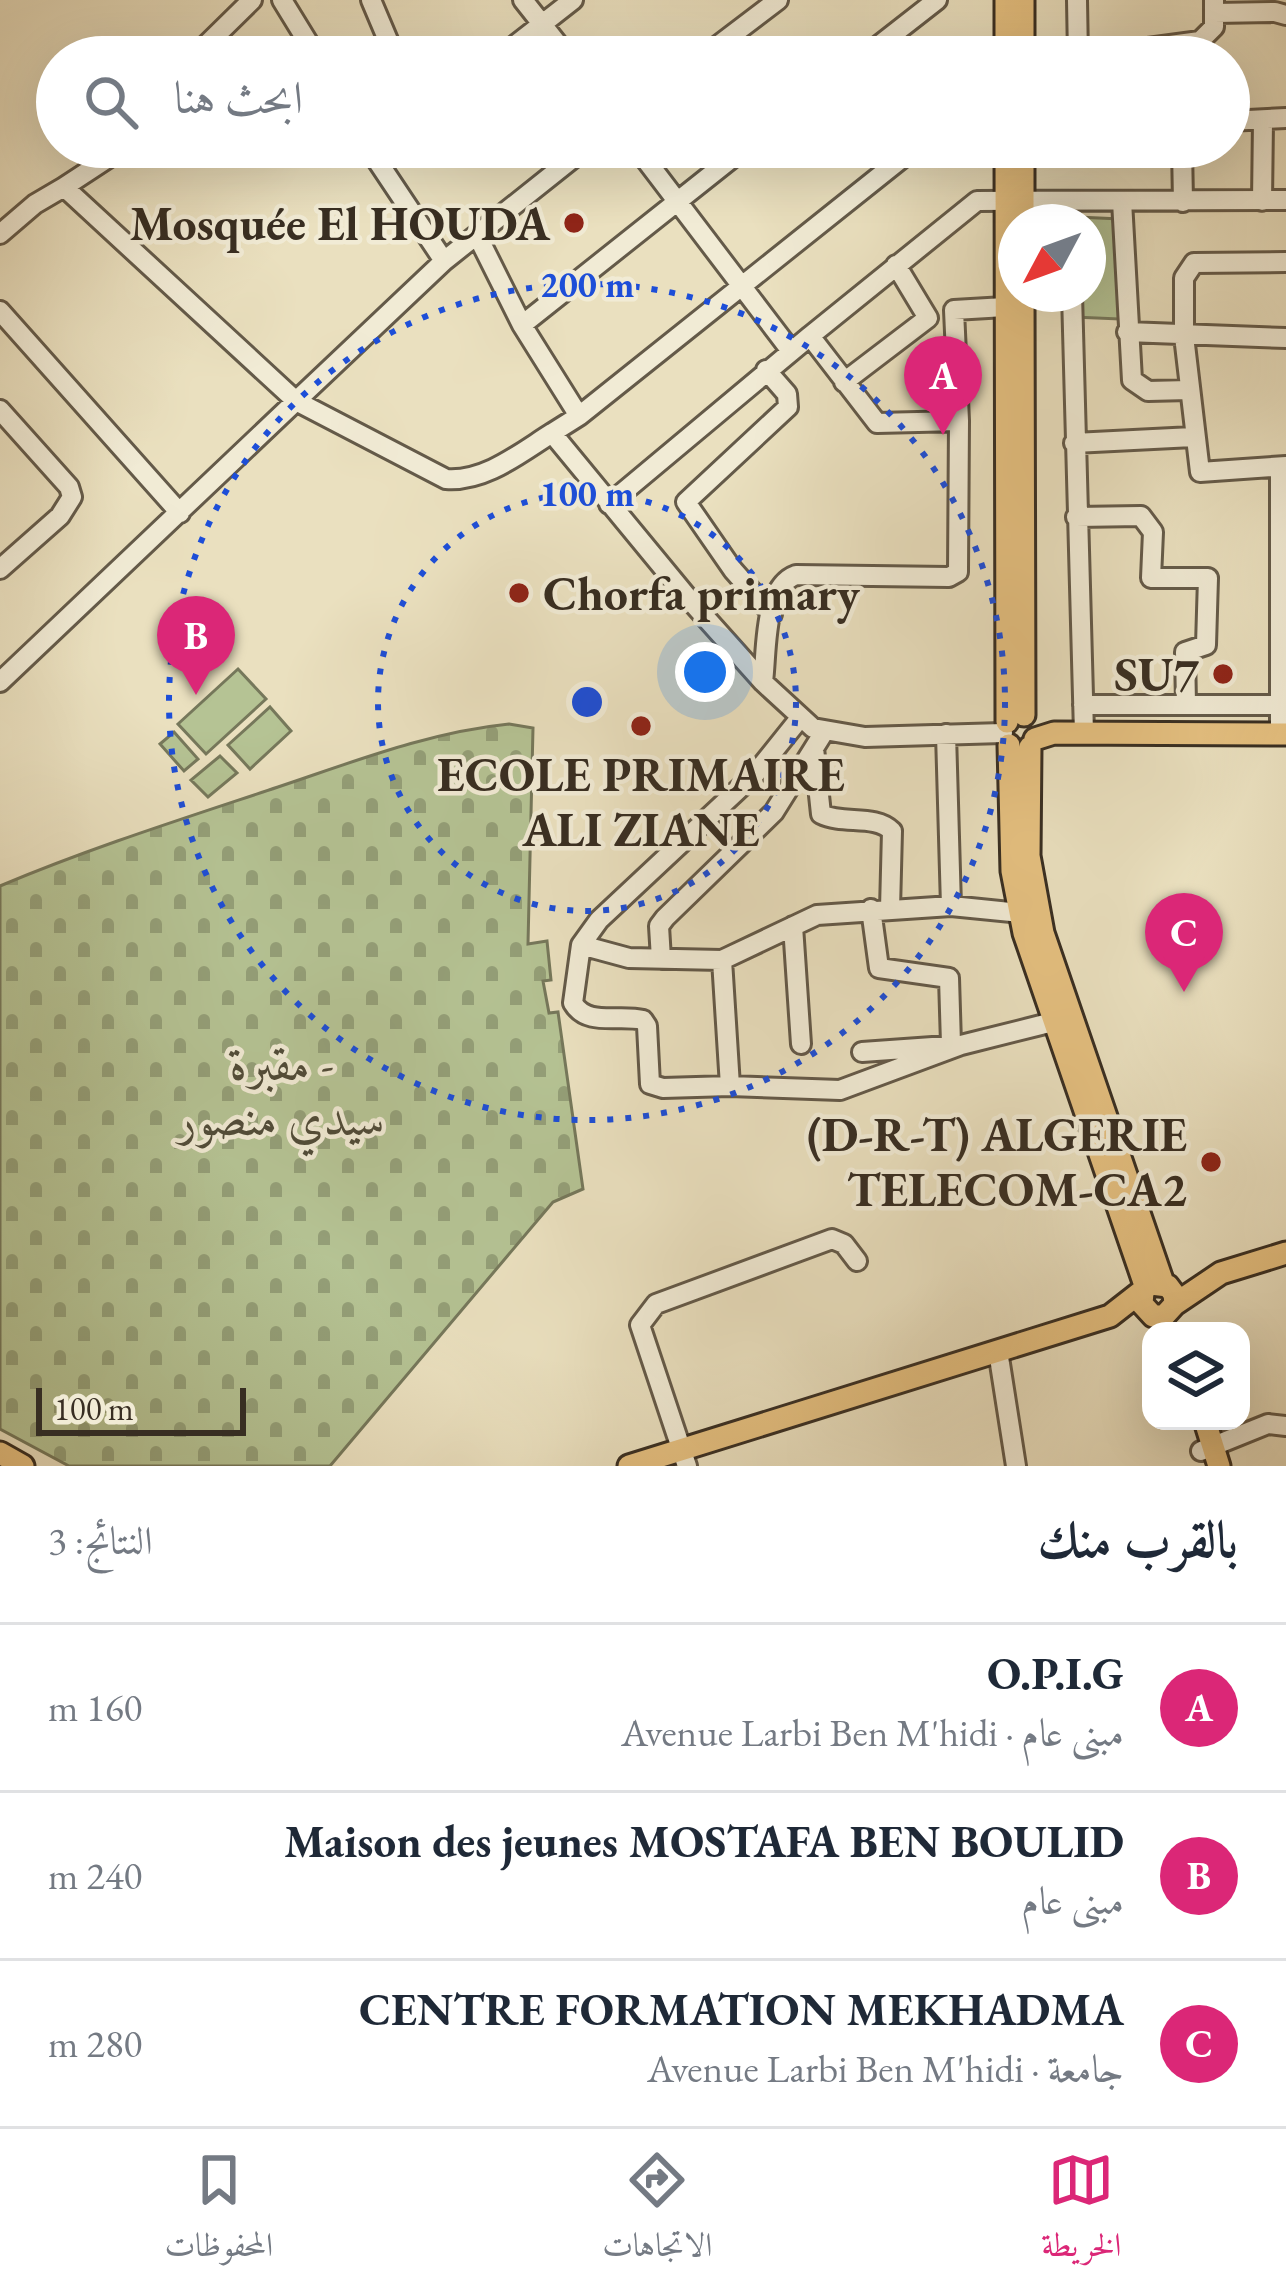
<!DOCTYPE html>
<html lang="ar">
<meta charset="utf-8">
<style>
:root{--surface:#fff;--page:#f6f6f7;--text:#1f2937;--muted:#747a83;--line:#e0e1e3;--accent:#db2777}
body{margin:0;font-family:"EB Garamond",Amiri,serif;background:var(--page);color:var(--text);direction:rtl}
.controls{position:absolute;right:36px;bottom:36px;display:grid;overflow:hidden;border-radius:24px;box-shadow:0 12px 48px #0002}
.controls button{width:108px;height:108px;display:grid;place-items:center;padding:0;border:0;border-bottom:3px solid var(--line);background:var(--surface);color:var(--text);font:60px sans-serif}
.compass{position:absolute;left:998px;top:204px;width:108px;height:108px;border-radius:50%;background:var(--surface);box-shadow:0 12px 48px #0002;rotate:229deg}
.scale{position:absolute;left:36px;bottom:30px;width:210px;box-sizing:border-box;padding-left:12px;border:6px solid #382e22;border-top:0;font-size:33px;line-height:42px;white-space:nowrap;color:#382e22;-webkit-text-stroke:9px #f1ebd5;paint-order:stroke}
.you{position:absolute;left:705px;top:672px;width:42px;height:42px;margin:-30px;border:9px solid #fff;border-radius:50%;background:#1a73e8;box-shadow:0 0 0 18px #1a73e833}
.badge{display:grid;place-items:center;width:78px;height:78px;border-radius:50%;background:var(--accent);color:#fff;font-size:39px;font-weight:700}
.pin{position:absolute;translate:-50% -99px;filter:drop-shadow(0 3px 6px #0008)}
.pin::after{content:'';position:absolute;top:63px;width:42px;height:36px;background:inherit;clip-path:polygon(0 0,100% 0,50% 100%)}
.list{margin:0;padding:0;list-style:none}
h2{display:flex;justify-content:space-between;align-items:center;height:156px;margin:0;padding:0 48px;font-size:51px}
h2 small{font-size:39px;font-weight:400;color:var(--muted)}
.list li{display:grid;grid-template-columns:78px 1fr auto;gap:36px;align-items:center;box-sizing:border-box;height:168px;padding:0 48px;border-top:3px solid var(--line)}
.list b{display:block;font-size:45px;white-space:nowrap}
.list p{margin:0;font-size:39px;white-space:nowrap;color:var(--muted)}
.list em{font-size:39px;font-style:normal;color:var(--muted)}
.icon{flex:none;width:66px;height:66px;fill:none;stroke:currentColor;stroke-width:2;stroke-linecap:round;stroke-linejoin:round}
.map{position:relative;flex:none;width:1286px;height:1466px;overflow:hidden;direction:ltr}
.search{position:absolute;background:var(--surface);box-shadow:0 12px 48px #0002;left:36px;right:36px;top:36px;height:132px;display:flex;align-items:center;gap:30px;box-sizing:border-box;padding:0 42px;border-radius:66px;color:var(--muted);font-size:45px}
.sheet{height:660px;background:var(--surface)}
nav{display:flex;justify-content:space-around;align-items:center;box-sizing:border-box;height:168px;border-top:3px solid var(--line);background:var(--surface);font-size:33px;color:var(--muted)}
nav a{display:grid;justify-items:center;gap:6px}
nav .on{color:var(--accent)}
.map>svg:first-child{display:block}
.cemetery{fill:url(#cemetery-stones);stroke:#76785b;stroke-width:3}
.garden{fill:#b5c394;stroke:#76785b;stroke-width:3}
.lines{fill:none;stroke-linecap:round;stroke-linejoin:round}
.minor-casing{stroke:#645a49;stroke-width:24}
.major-casing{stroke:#382e22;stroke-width:27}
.minor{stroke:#f1ebd5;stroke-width:18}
.major{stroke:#e5c080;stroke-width:21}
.ring{fill:none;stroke:#1d4ed8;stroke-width:6;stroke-dasharray:6 12}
.poi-dot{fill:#8f2418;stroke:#f1ebd5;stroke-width:4.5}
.labels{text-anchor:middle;stroke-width:9;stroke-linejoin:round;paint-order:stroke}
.poi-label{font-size:48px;font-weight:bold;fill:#382e22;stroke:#f1ebd5;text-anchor:end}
.park-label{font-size:48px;font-style:italic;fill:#514c39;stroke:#f1ebd5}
.centre{fill:#1d4ed8;stroke:#f1ebd5;stroke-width:6}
.ring-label{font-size:36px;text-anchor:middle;font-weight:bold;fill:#1d4ed8;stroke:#f1ebd5;stroke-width:9;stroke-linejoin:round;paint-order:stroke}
</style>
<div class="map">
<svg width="1286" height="1466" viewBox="0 0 1286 1466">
<defs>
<pattern id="cemetery-stones" width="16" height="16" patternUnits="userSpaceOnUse" patternTransform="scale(3)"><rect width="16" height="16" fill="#b5c394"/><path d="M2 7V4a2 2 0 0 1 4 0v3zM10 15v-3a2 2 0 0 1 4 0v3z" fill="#949f78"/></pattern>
</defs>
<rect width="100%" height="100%" fill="#eae0bf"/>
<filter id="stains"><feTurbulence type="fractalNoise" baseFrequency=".00167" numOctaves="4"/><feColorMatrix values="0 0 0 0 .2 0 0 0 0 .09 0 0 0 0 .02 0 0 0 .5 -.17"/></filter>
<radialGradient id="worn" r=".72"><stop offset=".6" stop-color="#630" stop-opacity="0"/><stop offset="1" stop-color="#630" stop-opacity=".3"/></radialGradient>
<!-- cemetery -->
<path class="cemetery" d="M509 724 533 728 528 944 547 941 551 980 543 981 549 1013 558 1012 583 1189 553 1202 330 1466H69L0 1429V886C90 848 185 818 278 787 353 762 429 732 509 724Z"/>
<!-- garden -->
<path class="garden" d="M1077 217 1120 219 1119 319 1074 317V294H1088V222H1077Z
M238 669 266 699 206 754 178 724Z
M270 707 291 731 250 769 228 745Z
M174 732 198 759 184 771 160 744Z
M220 756 237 773 208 797 191 780Z"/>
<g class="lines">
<defs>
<path id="minor" d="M282 0 317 57
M371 0 390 45 376 57
M523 0 568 57
M1077 0 1078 57
M1215 13 1275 12 1286 15
M194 57 252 0
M500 57 573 0
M703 57 778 0
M864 57 937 0
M1081 57 1200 41 1214 27V0
M1229 121 1286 118
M390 147 376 159 444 261
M587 147 444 261 296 401 446 479C485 482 520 453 552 433L688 598 763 682 813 728 865 737 1003 733
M636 147 791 351
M1182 147 1183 202
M64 187 125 147
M1122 201 1132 380 1148 391 1189 390
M1262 201 1263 121
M0 234 35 204 64 187 296 401 0 682
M478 237 522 325 579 416 552 433
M1286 262 1194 263 1184 278V336L1200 472 1286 466
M1072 294 1084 733
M0 311 180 513
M522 325 746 147
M1127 332 1286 338
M810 336 977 201 1286 200
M766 370 787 394 788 407 686 502 733 570 772 614
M844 382 928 318 896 265
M0 410 69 487 72 497 60 516 0 569
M579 416 916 147
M1074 443 1193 437
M1280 467V734
M609 504 810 336 877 423 959 421
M1076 517 1141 516 1153 532 1151 578H1208L1206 645 1185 652 1186 704
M763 682C767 651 763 587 796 575L949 577 958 572 959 421 954 310 1005 307
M1083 705H1279
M800 718 755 774 599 920 581 945 629 958 722 960 817 915 951 906 946 734
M814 748 821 814C843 825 875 814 892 831L890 909
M951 906 1030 914
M871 909 879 968 949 978 951 1044
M793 926 801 1044
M581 945 573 1003C587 1027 619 1014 643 1020L647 1026 650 1084 663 1088 730 1086
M661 959 659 926 665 918 774 812 824 732
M722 960 730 1086 840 1090 961 1045
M862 1052 961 1045 1053 1022
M998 1351 1016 1466
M1201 1451 1268 1424 1286 1426
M687 1466 640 1325 656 1304 832 1239 844 1244 857 1261"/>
<path id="major" d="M1006 0V57
M1023 0V57
M1006 147 1007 722
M1023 147V222
M1023 294 1024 715
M1035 739 1054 733 1286 734
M1009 745 1012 871 1024 933 1146 1288
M1030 747 1029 856 1043 933 1163 1283
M1175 1304 1221 1273 1286 1253
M1205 1421 1219 1466
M0 1453 23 1466
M629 1466 1110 1316 1151 1284 1168 1286 1174 1294 1175 1304 1164 1316H1153L1142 1304 1143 1292"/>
</defs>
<!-- minor casing -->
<use href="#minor" class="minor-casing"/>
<!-- major casing -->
<use href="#major" class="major-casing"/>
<!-- minor -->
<use href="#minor" class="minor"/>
<!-- major -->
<use href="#major" class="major"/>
</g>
<!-- distance rings -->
<g class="ring">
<circle cx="587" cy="702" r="209"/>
<circle cx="587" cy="702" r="418"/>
</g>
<!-- markers -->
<g class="poi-dot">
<circle cx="574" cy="223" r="12"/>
<circle cx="519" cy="593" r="12"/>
<circle cx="1223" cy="674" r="12"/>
<circle cx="641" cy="726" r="12"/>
<circle cx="1211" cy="1162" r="12"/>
</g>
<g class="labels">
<!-- poi labels -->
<g class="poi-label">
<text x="550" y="240">Mosquée El HOUDA</text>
<text x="543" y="610" text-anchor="start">Chorfa primary</text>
<text x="1199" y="691">SU7</text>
<text x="641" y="791" text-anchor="middle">ECOLE PRIMAIRE<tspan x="641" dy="55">ALI ZIANE</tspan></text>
<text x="1187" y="1151">(D-R-T) ALGERIE<tspan x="1187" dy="55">TELECOM-CA2</tspan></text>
</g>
<!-- park labels -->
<g class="park-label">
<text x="282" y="1080">مقبرة -<tspan x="282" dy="55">سيدي منصور</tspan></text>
</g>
</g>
<circle cx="587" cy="702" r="18" class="centre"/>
<g class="ring-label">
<text x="587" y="297">200 m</text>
<text x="587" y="506">100 m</text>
</g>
<rect width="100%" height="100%" filter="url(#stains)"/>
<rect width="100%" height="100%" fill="url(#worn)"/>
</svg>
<div class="controls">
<button><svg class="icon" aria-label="layers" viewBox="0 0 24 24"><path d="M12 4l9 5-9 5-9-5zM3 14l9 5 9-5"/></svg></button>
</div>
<svg class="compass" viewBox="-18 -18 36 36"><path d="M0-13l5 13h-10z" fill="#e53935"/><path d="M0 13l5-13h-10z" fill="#747a83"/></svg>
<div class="scale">100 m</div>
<div class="you"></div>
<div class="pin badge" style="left:943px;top:435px">A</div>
<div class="pin badge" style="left:196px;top:695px">B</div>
<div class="pin badge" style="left:1184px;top:992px">C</div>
<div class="search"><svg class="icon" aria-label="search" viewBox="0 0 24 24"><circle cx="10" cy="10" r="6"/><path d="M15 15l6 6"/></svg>ابحث هنا</div>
</div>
<section class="sheet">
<h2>بالقرب منك<small>النتائج: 3</small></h2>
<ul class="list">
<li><span class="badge">A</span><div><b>O.P.I.G</b><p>مبنى عام · Avenue Larbi Ben M'hidi</p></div><em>160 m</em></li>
<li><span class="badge">B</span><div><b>Maison des jeunes MOSTAFA BEN BOULID</b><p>مبنى عام</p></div><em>240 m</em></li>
<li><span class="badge">C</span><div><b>CENTRE FORMATION MEKHADMA</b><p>جامعة · Avenue Larbi Ben M'hidi</p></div><em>280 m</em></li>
</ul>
</section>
<nav>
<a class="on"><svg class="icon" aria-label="map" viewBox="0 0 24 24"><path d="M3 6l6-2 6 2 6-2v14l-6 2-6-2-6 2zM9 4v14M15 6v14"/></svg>الخريطة</a>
<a><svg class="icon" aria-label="directions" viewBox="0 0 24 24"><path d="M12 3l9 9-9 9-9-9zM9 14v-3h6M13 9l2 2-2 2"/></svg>الاتجاهات</a>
<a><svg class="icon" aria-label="saved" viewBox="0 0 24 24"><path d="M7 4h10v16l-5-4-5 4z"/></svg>المحفوظات</a>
</nav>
